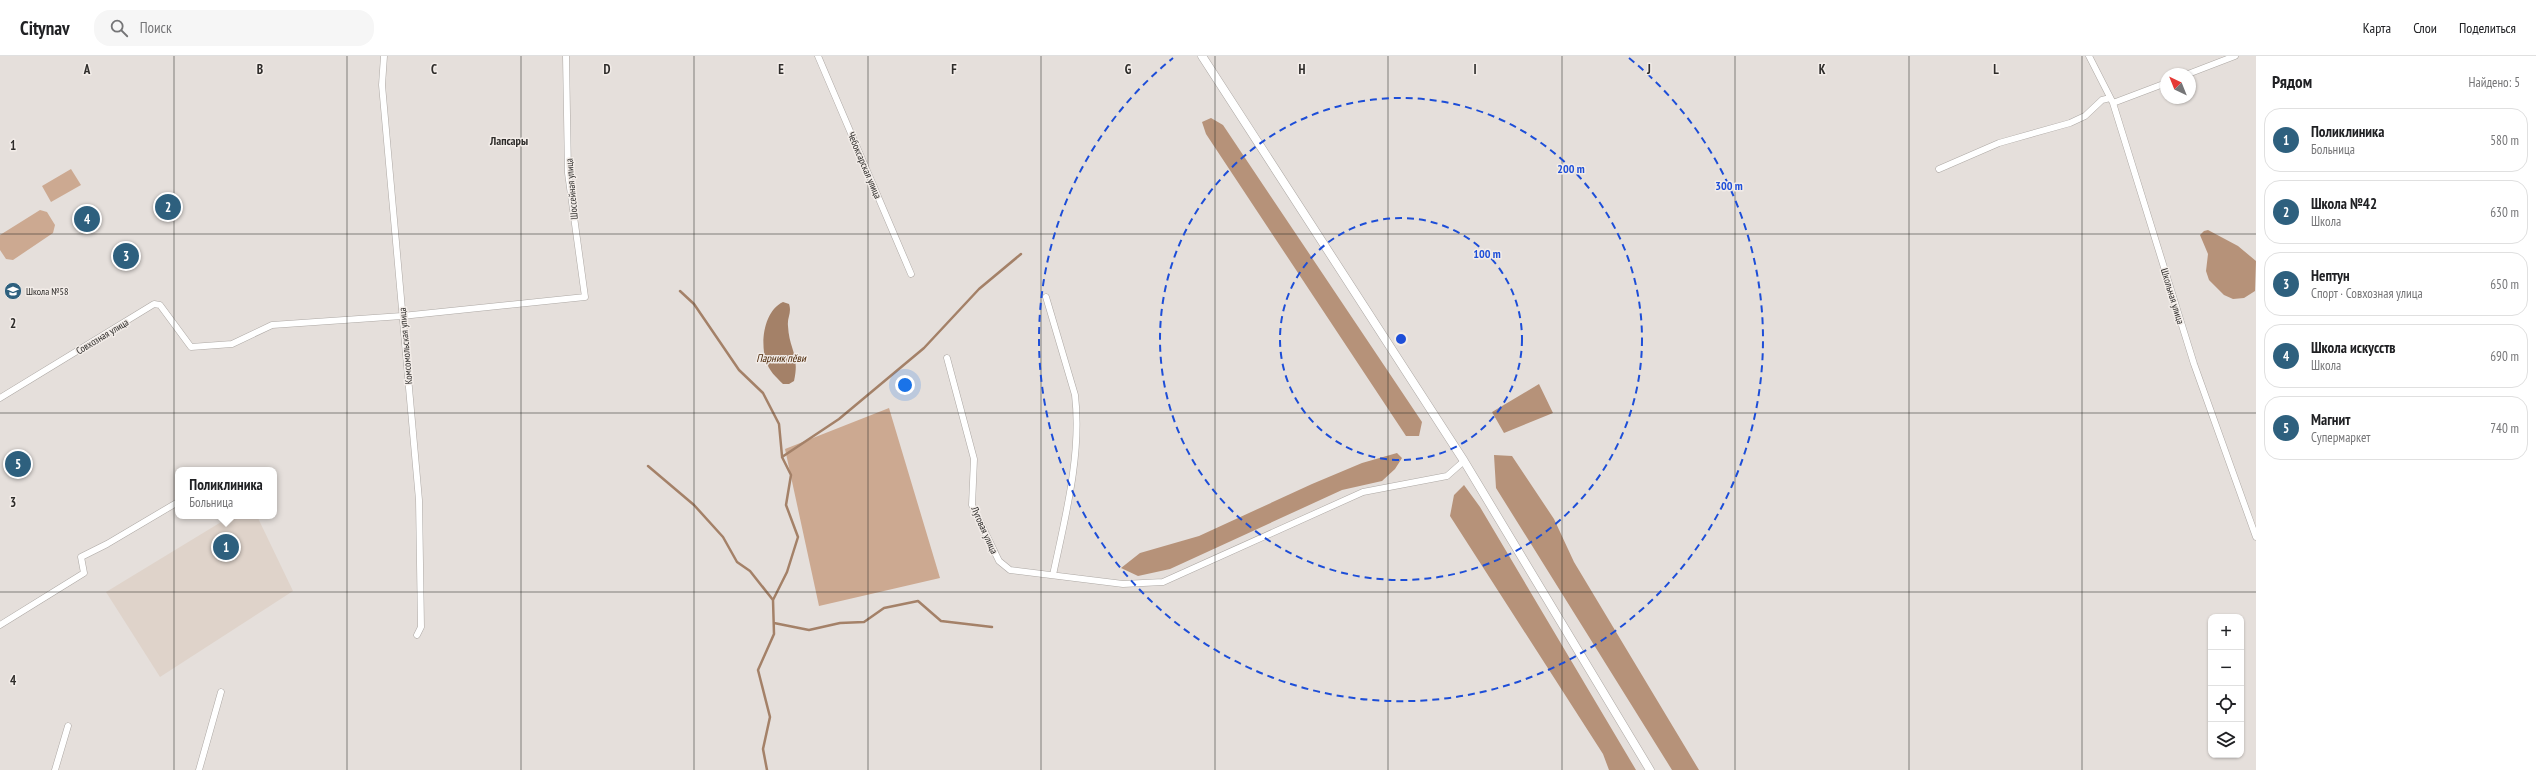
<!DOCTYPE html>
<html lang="ru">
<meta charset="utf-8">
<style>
:root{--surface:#fff;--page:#f6f6f6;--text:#202124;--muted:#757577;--line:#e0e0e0;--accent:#2e607e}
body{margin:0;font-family:"PT Sans Narrow",sans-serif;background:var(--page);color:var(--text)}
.controls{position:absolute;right:12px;bottom:12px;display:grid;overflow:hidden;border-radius:8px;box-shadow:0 1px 3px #0004}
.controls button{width:36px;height:36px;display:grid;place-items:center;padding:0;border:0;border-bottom:1px solid var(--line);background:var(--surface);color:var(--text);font:20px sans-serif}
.compass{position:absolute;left:2160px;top:12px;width:36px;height:36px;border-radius:50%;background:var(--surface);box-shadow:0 1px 3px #0004;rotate:317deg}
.you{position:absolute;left:905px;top:329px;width:14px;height:14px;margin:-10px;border:3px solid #fff;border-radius:50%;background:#1a73e8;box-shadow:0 0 0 6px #1a73e833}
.badge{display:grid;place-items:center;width:26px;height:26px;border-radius:50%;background:var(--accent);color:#fff;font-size:13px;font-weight:700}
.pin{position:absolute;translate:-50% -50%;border:2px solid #fff;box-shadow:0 1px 4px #0006}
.popup{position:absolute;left:175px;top:411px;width:102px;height:52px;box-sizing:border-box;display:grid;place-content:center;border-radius:8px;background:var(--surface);filter:drop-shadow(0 1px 3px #0005);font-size:13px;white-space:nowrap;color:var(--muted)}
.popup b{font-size:15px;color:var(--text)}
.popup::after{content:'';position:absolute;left:50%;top:100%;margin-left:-8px;border:8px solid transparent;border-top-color:var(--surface)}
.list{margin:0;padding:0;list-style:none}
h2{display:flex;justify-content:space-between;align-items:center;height:52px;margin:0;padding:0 16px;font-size:17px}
h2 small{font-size:13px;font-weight:400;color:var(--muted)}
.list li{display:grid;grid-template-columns:26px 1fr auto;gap:12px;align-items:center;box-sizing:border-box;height:64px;margin:0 8px 8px;padding:0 8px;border:1px solid var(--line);border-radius:16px}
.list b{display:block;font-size:15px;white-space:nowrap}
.list p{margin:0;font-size:13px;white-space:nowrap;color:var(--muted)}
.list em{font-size:13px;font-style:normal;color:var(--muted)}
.icon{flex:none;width:22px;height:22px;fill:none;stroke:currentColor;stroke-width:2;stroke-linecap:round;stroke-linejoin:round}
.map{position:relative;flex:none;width:2256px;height:714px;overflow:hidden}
header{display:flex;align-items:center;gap:24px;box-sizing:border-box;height:56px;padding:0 20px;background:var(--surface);border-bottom:1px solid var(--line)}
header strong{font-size:19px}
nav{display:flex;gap:22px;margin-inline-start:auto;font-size:14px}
.search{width:280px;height:36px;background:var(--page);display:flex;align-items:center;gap:10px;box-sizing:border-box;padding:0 14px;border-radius:16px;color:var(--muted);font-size:15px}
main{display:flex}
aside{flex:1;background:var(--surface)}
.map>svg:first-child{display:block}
.built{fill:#dfd3ca}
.green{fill:#cca991}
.forest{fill:#b69279}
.water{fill:#a48168}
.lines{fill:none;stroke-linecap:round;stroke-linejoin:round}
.stream{stroke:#a48168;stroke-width:2.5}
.minor-casing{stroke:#ada8a4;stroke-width:7}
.tertiary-casing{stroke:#ada8a4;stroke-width:9}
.minor{stroke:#fff;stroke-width:6}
.tertiary{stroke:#fff;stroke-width:8}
.grid{fill:none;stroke:#2e2c2a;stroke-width:1;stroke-opacity:0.55}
.ring{fill:none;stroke:#1d4ed8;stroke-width:2;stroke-dasharray:7 5}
.labels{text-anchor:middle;stroke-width:3;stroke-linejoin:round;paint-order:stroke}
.street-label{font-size:10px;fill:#2e2c2a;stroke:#f2ece8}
.poi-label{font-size:10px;fill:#2e2c2a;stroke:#f2ece8;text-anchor:start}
.water-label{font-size:11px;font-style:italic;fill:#4a2606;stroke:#f2ece8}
.quarter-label{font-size:12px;font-weight:bold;fill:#2e2c2a;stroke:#f2ece8}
.grid-label{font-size:13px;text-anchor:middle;font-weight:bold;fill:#2e2c2a;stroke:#f2ece8;stroke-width:3;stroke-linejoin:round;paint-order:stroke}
.centre{fill:#1d4ed8;stroke:#f2ece8;stroke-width:2}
.ring-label{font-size:12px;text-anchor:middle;font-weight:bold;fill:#1d4ed8;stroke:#f2ece8;stroke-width:3;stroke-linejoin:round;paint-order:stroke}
</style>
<header>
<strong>Citynav</strong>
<div class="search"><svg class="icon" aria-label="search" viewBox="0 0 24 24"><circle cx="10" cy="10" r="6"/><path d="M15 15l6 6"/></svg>Поиск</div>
<nav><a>Карта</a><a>Слои</a><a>Поделиться</a></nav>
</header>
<main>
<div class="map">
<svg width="2256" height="714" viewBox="0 0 2256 714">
<rect width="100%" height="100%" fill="#e5dfdb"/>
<!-- built -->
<path class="built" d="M231 460H257L293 535 160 621 106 536Z"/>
<!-- green -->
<path class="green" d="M71 113 81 129 51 146 42 130Z
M40 154 47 156 55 169 53 177 13 204 6 203 0 194V179Z
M889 352 940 522 819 550 785 393Z"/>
<!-- forest -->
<path class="forest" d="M1211 62 1223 69 1422 366 1419 380H1406L1206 78 1202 66Z
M2208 174 2238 190 2256 205 2255 235 2244 242 2233 243 2224 239 2209 224 2206 215 2208 198 2200 179 2204 175Z
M1539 328 1553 357 1504 377 1492 356Z
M1397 397 1402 402 1395 413 1382 425 1342 434 1170 513 1138 520 1121 512 1140 497 1199 480 1312 428 1362 407Z
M1494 399 1512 400 1554 463 1574 506 1699 714H1672L1496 432Z
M1464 429 1480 451 1636 714H1609L1603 698 1450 460 1454 439Z"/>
<!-- water -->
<path class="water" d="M783 246 789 248C792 257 787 261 788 270 789 293 800 299 794 325L789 328H783C776 321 769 315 766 305 760 286 764 255 783 246Z"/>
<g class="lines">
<!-- stream -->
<path class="stream" d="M680 235 694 248 739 314 763 337 779 368 782 400
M648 410 694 449 723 481 737 506 750 515 773 544
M774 567 809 574 840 567 864 566 884 552 918 545 941 565 992 571
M767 714 763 693 770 661 758 614 774 578 773 544 787 516 798 481 786 449 791 419 782 401 839 363 924 292 979 233 1021 198"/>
<defs>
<path id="minor" d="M384 0 382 29 419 444 421 571 417 579
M818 0 911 218
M2089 0 2113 47 2194 308 2256 481
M2188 18 2235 0
M2113 47 2166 27
M1939 113 1999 87 2070 67 2085 60 2102 44 2110 42
M1046 241 1075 339C1082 398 1065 462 1053 519
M947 302 974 403 972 449 999 505 1010 514 1123 528 1163 526 1363 436 1447 420 1464 405
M0 342 154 248 160 249 191 291 232 288 272 269 402 260 585 241 568 117 566 0
M0 569 84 517 81 501 107 488 178 446
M55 714 68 670
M199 714 221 636"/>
<path id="tertiary" d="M1202 0 1464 405 1650 714"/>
</defs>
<!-- minor casing -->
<use href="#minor" class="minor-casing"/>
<!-- tertiary casing -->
<use href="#tertiary" class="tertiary-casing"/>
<!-- minor -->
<use href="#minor" class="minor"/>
<!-- tertiary -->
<use href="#tertiary" class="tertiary"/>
</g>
<!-- grid -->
<path class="grid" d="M174 0V714M347 0V714M521 0V714M694 0V714M868 0V714M1041 0V714M1215 0V714M1388 0V714M1562 0V714M1735 0V714M1909 0V714M2082 0V714M0 178H2256M0 357H2256M0 536H2256"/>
<!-- distance rings -->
<g class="ring">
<circle cx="1401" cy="283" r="121"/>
<circle cx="1401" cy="283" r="241"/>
<path d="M1629 2A362 362 0 1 1 1173 2"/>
</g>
<!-- icons -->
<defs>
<symbol id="school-disc" viewBox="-11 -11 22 22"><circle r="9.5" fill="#2e607e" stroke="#f2ece8"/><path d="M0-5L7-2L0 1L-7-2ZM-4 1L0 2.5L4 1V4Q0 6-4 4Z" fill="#fff"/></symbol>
</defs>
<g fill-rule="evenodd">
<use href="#school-disc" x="3" y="225" width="20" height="20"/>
</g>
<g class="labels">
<!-- street labels -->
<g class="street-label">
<text transform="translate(865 109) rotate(67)" y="4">Чебоксарская улица</text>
<text transform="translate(571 133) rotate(-95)" y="4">Шоссейная улица</text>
<text transform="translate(2173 240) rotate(73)" y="4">Школьная улица</text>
<text transform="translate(102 280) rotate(-31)" y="4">Совхозная улица</text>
<text transform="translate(405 290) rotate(-95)" y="4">Комсомольская улица</text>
<text transform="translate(985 474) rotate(66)" y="4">Луговая улица</text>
</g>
<!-- poi labels -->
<g class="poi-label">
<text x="26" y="239">Школа №58</text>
</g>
<!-- water labels -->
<g class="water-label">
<text x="781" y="306">Парник пӗви</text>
</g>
<!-- quarter labels -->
<g class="quarter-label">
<text x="509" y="89">Лапсары</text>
</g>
</g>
<g class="grid-label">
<text x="87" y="18">A</text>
<text x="260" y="18">B</text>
<text x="434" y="18">C</text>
<text x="607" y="18">D</text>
<text x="781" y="18">E</text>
<text x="954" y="18">F</text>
<text x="1128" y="18">G</text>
<text x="1302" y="18">H</text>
<text x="1475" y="18">I</text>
<text x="1649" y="18">J</text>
<text x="1822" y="18">K</text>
<text x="1996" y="18">L</text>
<text x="13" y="94">1</text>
<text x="13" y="272">2</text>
<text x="13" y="451">3</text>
<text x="13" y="629">4</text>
</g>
<circle cx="1401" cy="283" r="6" class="centre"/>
<g class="ring-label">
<text x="1571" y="117">200 m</text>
<text x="1729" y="134">300 m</text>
<text x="1487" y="202">100 m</text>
</g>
</svg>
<div class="controls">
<button>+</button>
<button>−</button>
<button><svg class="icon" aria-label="locate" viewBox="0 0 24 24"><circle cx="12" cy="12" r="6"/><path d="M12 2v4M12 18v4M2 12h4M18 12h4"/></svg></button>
<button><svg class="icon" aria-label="layers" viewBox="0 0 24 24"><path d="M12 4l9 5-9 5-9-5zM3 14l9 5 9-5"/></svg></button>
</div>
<svg class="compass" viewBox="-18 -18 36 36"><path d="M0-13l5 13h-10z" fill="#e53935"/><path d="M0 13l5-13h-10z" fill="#757577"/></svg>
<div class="you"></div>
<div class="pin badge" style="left:226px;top:491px">1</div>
<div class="popup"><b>Поликлиника</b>Больница</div>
<div class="pin badge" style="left:168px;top:151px">2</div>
<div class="pin badge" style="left:126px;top:200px">3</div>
<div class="pin badge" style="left:87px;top:163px">4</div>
<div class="pin badge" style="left:18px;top:408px">5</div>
</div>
<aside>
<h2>Рядом<small>Найдено: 5</small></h2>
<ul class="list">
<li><span class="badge">1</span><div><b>Поликлиника</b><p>Больница</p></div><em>580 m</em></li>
<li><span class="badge">2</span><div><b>Школа №42</b><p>Школа</p></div><em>630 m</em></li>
<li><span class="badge">3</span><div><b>Нептун</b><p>Спорт · Совхозная улица</p></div><em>650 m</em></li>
<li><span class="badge">4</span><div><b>Школа искусств</b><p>Школа</p></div><em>690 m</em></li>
<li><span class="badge">5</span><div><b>Магнит</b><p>Супермаркет</p></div><em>740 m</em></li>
</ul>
</aside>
</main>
